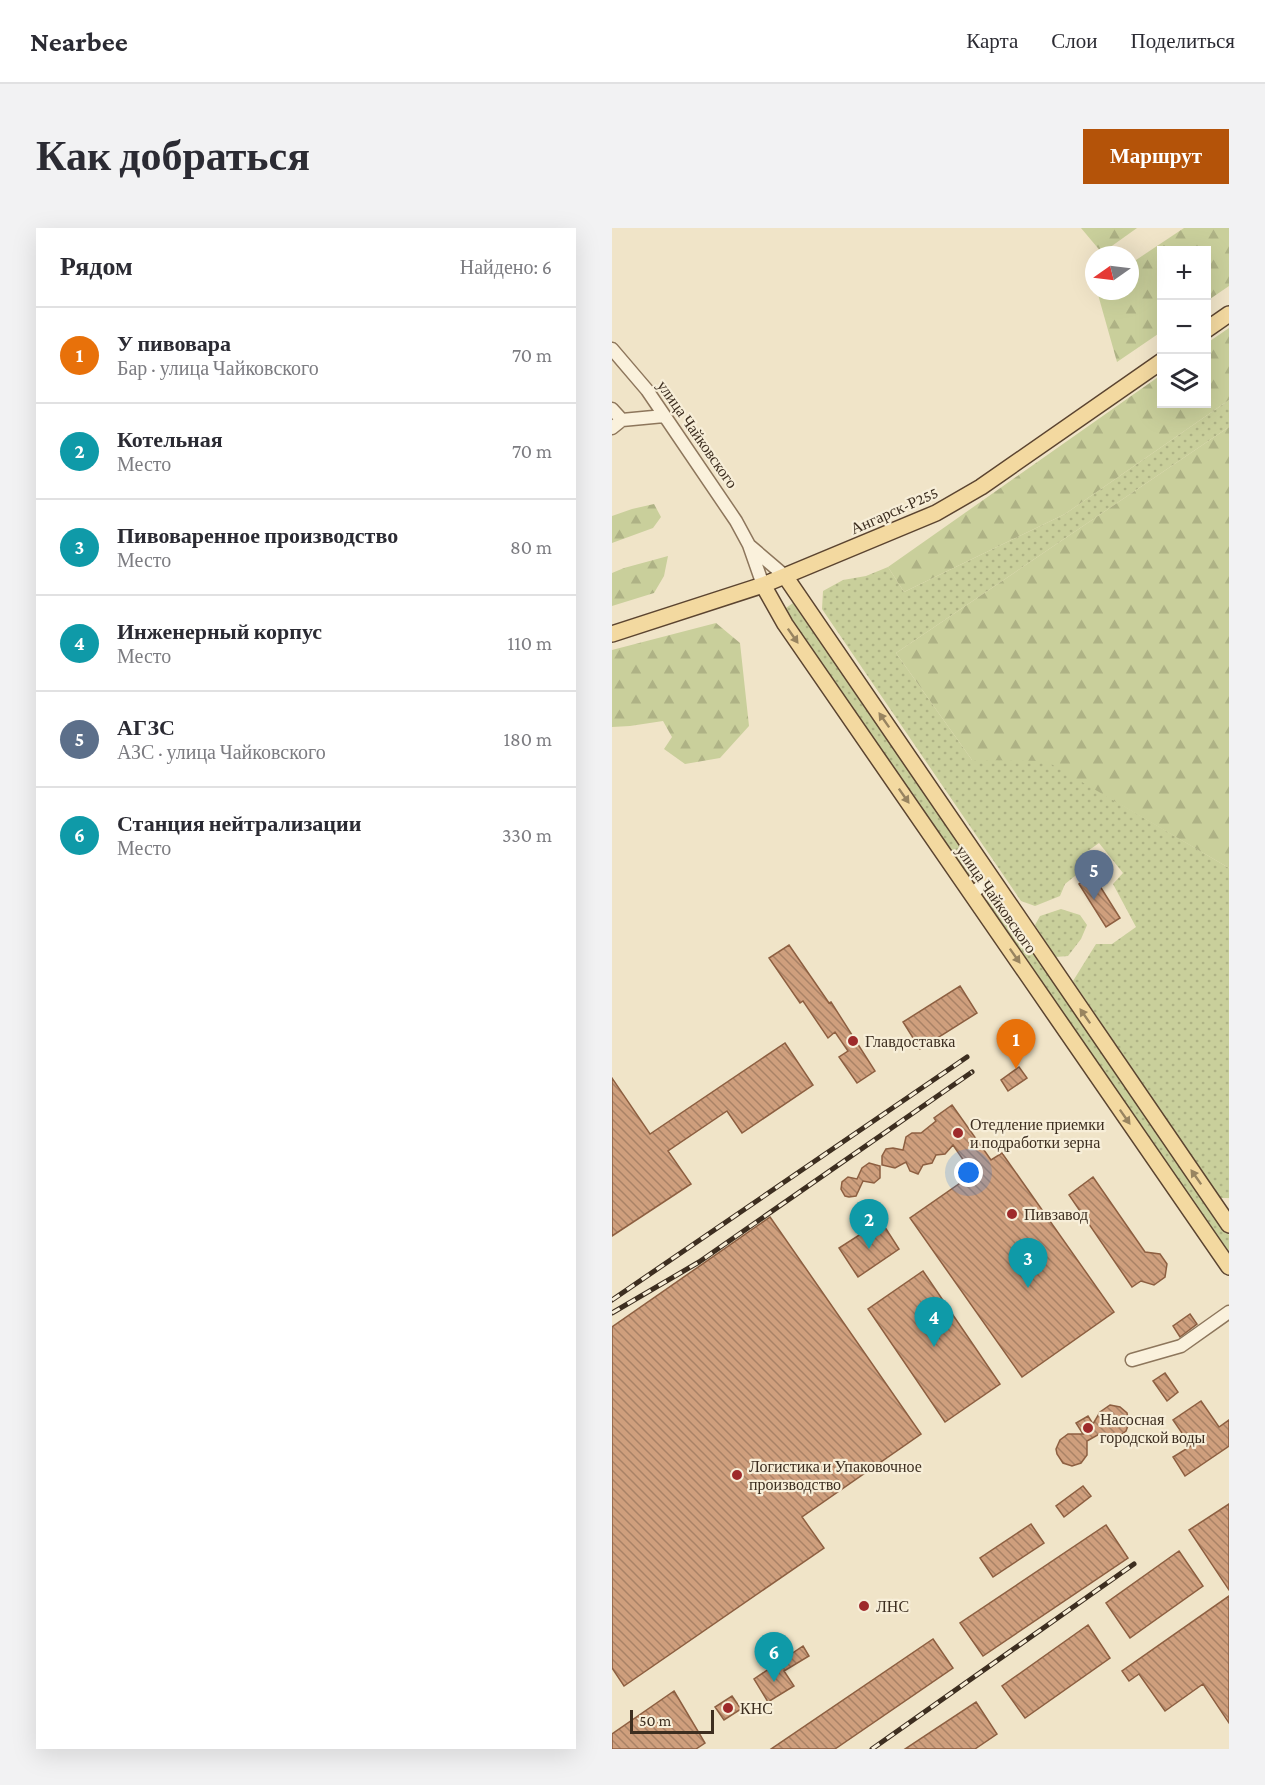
<!DOCTYPE html>
<html lang="ru">
<meta charset="utf-8">
<style>
:root{--surface:#fff;--page:#f2f2f3;--text:#2b2b33;--muted:#7c7c81;--line:#e1e1e2;--accent:#b45309}
body{margin:0;font-family:"Crimson Pro",serif;background:var(--page);color:var(--text)}
.controls{position:absolute;right:18px;top:18px;display:grid;overflow:hidden;border-radius:0px;box-shadow:0 6px 24px #0002}
.controls button{width:54px;height:54px;display:grid;place-items:center;padding:0;border:0;border-bottom:2px solid var(--line);background:var(--surface);color:var(--text);font:30px sans-serif}
.compass{position:absolute;left:473px;top:18px;width:54px;height:54px;border-radius:50%;background:var(--surface);box-shadow:0 6px 24px #0002;rotate:256deg}
.scale{position:absolute;left:18px;bottom:15px;width:84px;box-sizing:border-box;padding-left:6px;border:3px solid #3d2e20;border-top:0;font-size:16px;line-height:21px;white-space:nowrap;color:#3d2e20;-webkit-text-stroke:4px #f7eed8;paint-order:stroke}
.you{position:absolute;left:357px;top:945px;width:21px;height:21px;margin:-15px;border:4px solid #fff;border-radius:50%;background:#1a73e8;box-shadow:0 0 0 9px #1a73e833}
.badge{display:grid;place-items:center;width:39px;height:39px;border-radius:50%;background:var(--accent);color:#fff;font-size:20px;font-weight:700}
.pin{position:absolute;translate:-50% -50px;filter:drop-shadow(0 2px 3px #0008)}
.pin::after{content:'';position:absolute;top:32px;width:21px;height:18px;background:inherit;clip-path:polygon(0 0,100% 0,50% 100%)}
.list{margin:0;padding:0;list-style:none}
h2{display:flex;justify-content:space-between;align-items:center;height:78px;margin:0;padding:0 24px;font-size:26px}
h2 small{font-size:20px;font-weight:400;color:var(--muted)}
.list li{display:grid;grid-template-columns:39px 1fr auto;gap:18px;align-items:center;box-sizing:border-box;height:96px;padding:0 24px;border-top:2px solid var(--line)}
.list b{display:block;font-size:22px;white-space:nowrap}
.list p{margin:0;font-size:20px;white-space:nowrap;color:var(--muted)}
.list em{font-size:20px;font-style:normal;color:var(--muted)}
.icon{flex:none;width:33px;height:33px;fill:none;stroke:currentColor;stroke-width:2;stroke-linecap:round;stroke-linejoin:round}
.map{position:relative;flex:none;width:617px;height:1521px;overflow:hidden;border-radius:0px}
header{display:flex;align-items:center;gap:36px;box-sizing:border-box;height:84px;padding:0 30px;background:var(--surface);border-bottom:2px solid var(--line)}
header strong{font-size:28px}
nav{display:flex;gap:33px;margin-inline-start:auto;font-size:21px}
.intro{display:flex;align-items:center;justify-content:space-between;box-sizing:border-box;height:144px;padding:0 36px}
h1{margin:0;font-size:42px}
.button{padding:15px 27px;border-radius:0px;background:var(--accent);color:#fff;font-size:21px;font-weight:700}
main{display:flex;gap:36px;padding:0 36px}
aside{flex:1;background:var(--surface);border-radius:0px;box-shadow:0 6px 24px #0002}
.map>svg:first-child{display:block}
.green{fill:url(#green-dots)}
.forest{fill:url(#forest-firs)}
.building{fill:url(#building-back-hatch);stroke:#8d5f41;stroke-width:1.5}
.lines{fill:none;stroke-linecap:round;stroke-linejoin:round}
.minor-casing{stroke:#8d765c;stroke-width:15}
.major-casing{stroke:#5b4430;stroke-width:18}
.minor{stroke:#faf1dc;stroke-width:12}
.major{stroke:#f3d9a0;stroke-width:15}
.rail-casing{stroke:#3d2e20;stroke-width:5}
.rail{stroke:#f7eed8;stroke-width:3;stroke-dasharray:9;stroke-linecap:butt}
.oneway{fill:#988460}
.poi-dot{fill:#9e2a2b;stroke:#f7eed8;stroke-width:2}
.labels{text-anchor:middle;stroke-width:4.5;stroke-linejoin:round;paint-order:stroke}
.street-label{font-size:16px;fill:#3d2e20;stroke:#f7eed8}
.poi-label{font-size:16px;fill:#3d2e20;stroke:#f7eed8;text-anchor:start}
</style>
<header>
<strong>Nearbee</strong>
<nav><a>Карта</a><a>Слои</a><a>Поделиться</a></nav>
</header>
<div class="intro"><h1>Как добраться</h1><a class="button">Маршрут</a></div>
<main>
<aside>
<h2>Рядом<small>Найдено: 6</small></h2>
<ul class="list">
<li><span class="badge" style="background:#e8710a">1</span><div><b>У пивовара</b><p>Бар · улица Чайковского</p></div><em>70 m</em></li>
<li><span class="badge" style="background:#0f9aa8">2</span><div><b>Котельная</b><p>Место</p></div><em>70 m</em></li>
<li><span class="badge" style="background:#0f9aa8">3</span><div><b>Пивоваренное производство</b><p>Место</p></div><em>80 m</em></li>
<li><span class="badge" style="background:#0f9aa8">4</span><div><b>Инженерный корпус</b><p>Место</p></div><em>110 m</em></li>
<li><span class="badge" style="background:#5c6f8a">5</span><div><b>АГЗС</b><p>АЗС · улица Чайковского</p></div><em>180 m</em></li>
<li><span class="badge" style="background:#0f9aa8">6</span><div><b>Станция нейтрализации</b><p>Место</p></div><em>330 m</em></li>
</ul>
</aside>
<div class="map">
<svg width="617" height="1521" viewBox="0 0 617 1521">
<defs>
<pattern id="green-dots" width="8" height="8" patternUnits="userSpaceOnUse" patternTransform="scale(1.5)"><rect width="8" height="8" fill="#c9cf9b"/><path d="M2 2h.1M6 6h.1" fill="none" stroke="#aeb285" stroke-width="1.8" stroke-linecap="round"/></pattern>
<pattern id="forest-firs" width="22" height="20" patternUnits="userSpaceOnUse" patternTransform="scale(1.5)"><rect width="22" height="20" fill="#c9cf9b"/><path d="M5 1l3.5 6h-7zM16 11l3.5 6h-7z" fill="#aeb285"/></pattern>
<pattern id="building-back-hatch" width="6" height="6" patternUnits="userSpaceOnUse" patternTransform="scale(1.5)"><rect width="6" height="6" fill="#cf9f7d"/><path d="M-1 5l2 2M0 0l6 6M5-1l2 2" fill="none" stroke="#a98266"/></pattern>
</defs>
<rect width="100%" height="100%" fill="#f0e4c8"/>
<!-- green -->
<path class="green" d="M617 172V199L284 425 360 532H434L617 640V970H608L461 753 484 716H500L524 699 501 656 511 645 487 615 473 625 478 636 453 656 448 668 423 678 409 673 210 381 211 363 231 352 254 348 276 339 292 364 453 286Z
M181 375 368 647 357 654 171 382Z
M382 667 617 1007V1030L372 675Z
M449 681 468 687 475 697 469 711 456 728 443 729 423 697 428 688Z"/>
<!-- forest -->
<path class="forest" d="M469 0H525L490 25Z
M572 0H617V58L595 73 594 22H550L549 104 505 134 485 63H518V36Z
M617 100V172L453 286 292 364 276 339 549 147 550 176H594L595 115Z
M617 199V640L434 533 360 532 284 425Z
M42 276 49 289 41 300 0 315V288L20 281Z
M56 328 52 348 42 365 0 378V345L12 340Z
M104 395 128 415 137 498 108 530 73 536 52 521 60 509 51 493 18 498 0 499V422Z"/>
<!-- building -->
<path class="building" d="M481 647 508 690 494 699 467 656Z
M177 717 217 775 219 774 263 843 245 855 227 829 236 823 223 804 216 810 191 773 188 775 157 730Z
M348 758 365 785 308 821 291 794Z
M173 815 201 857 130 905 115 883 56 923 79 956 0 1008V850L38 906Z
M407 839 415 850 396 863 389 852Z
M340 877 379 932 390 925 502 1084 410 1149 298 990 361 946 341 917 333 926 324 927 320 935 311 937 306 946 298 943 294 934 283 940 270 937V928L274 921 281 920 291 922 294 909 300 905H309L324 893 322 890Z
M257 935 268 938V950L262 955 251 953 244 968 237 969 233 968 229 961 230 954 236 949 245 951 250 940Z
M481 949 533 1024 548 1026 555 1036 553 1049 542 1057 529 1053 520 1059 457 967Z
M158 989 309 1206 190 1289 212 1320 12 1458 0 1440V1099Z
M269 993 287 1021 246 1049 227 1020Z
M311 1043 388 1156 333 1194 256 1081Z
M578 1086 585 1096 568 1109 561 1098Z
M553 1145 566 1164 555 1173 541 1153Z
M589 1173 607 1199 617 1192V1218L573 1248 561 1229 579 1218 561 1192Z
M498 1177 508 1179 515 1185 517 1195 514 1203 506 1209 501 1210 489 1205 475 1213V1227L469 1235 460 1238 451 1235 445 1226 444 1221 448 1212 456 1206H471L464 1195 476 1188 481 1196 488 1184Z
M471 1258 479 1268 452 1289 444 1278Z
M617 1276V1362L577 1302Z
M419 1296 432 1315 381 1349 368 1330Z
M494 1297 516 1330 371 1428 348 1395Z
M567 1323 591 1358 518 1410 494 1375Z
M617 1368V1495L591 1456 553 1483 527 1446 517 1453 510 1443Z
M476 1397 498 1430 413 1490 390 1458Z
M321 1411 341 1440 223 1521H159Z
M191 1418 197 1428 172 1443 182 1458 156 1474 142 1451Z
M62 1463 93 1515 84 1521H0V1506Z
M120 1468 129 1481 112 1492 103 1479Z
M364 1474 385 1506 363 1521H293Z"/>
<g class="lines">
<defs>
<path id="minor" d="M0 121 35 162 124 293 137 317 151 357
M0 181 10 192 52 188
M0 200 10 192
M138 318 173 348
M359 666 380 650
M520 1132 569 1118 617 1084"/>
<path id="major" d="M594 102 617 86
M173 348C322 564 468 781 617 997
M151 357 173 396 617 1039
M0 406 151 357 324 285 369 259 550 133"/>
</defs>
<!-- minor casing -->
<use href="#minor" class="minor-casing"/>
<!-- major casing -->
<use href="#major" class="major-casing"/>
<!-- minor -->
<use href="#minor" class="minor"/>
<!-- major -->
<use href="#major" class="major"/>
<defs>
<path id="rail" d="M0 1072 355 829
M0 1085 87 1034 360 844
M260 1521 522 1336"/>
</defs>
<!-- rail casing -->
<use href="#rail" class="rail-casing"/>
<!-- rail -->
<use href="#rail" class="rail"/>
</g>
<!-- one-way arrows -->
<defs><path id="oneway-solid" d="M-6-.8H1V-3.2L6.5 0L1 3.2V.8H-6Z" transform="scale(1.5)"/></defs>
<g class="oneway">
<use href="#oneway-solid" transform="translate(181 408) rotate(55)"/>
<use href="#oneway-solid" transform="translate(272 492) rotate(-125)"/>
<use href="#oneway-solid" transform="translate(292 568) rotate(55)"/>
<use href="#oneway-solid" transform="translate(403 728) rotate(55)"/>
<use href="#oneway-solid" transform="translate(473 788) rotate(-125)"/>
<use href="#oneway-solid" transform="translate(513 889) rotate(55)"/>
<use href="#oneway-solid" transform="translate(584 949) rotate(-125)"/>
</g>
<!-- markers -->
<g class="poi-dot">
<circle cx="241" cy="813" r="6"/>
<circle cx="346" cy="905" r="6"/>
<circle cx="400" cy="986" r="6"/>
<circle cx="476" cy="1200" r="6"/>
<circle cx="125" cy="1247" r="6"/>
<circle cx="252" cy="1378" r="6"/>
<circle cx="116" cy="1480" r="6"/>
</g>
<g class="labels">
<!-- street labels -->
<g class="street-label">
<text transform="translate(86 206) rotate(55)" y="6">улица Чайковского</text>
<text transform="translate(282 282) rotate(-24)" y="6">Ангарск-Р255</text>
<text transform="translate(385 671) rotate(55)" y="6">улица Чайковского</text>
</g>
<!-- poi labels -->
<g class="poi-label">
<text x="253" y="819">Главдоставка</text>
<text x="358" y="902">Отедление приемки<tspan x="358" dy="18">и подработки зерна</tspan></text>
<text x="412" y="992">Пивзавод</text>
<text x="488" y="1197">Насосная<tspan x="488" dy="18">городской воды</tspan></text>
<text x="137" y="1244">Логистика и Упаковочное<tspan x="137" dy="18">производство</tspan></text>
<text x="264" y="1384">ЛНС</text>
<text x="128" y="1486">КНС</text>
</g>
</g>
</svg>
<div class="controls">
<button>+</button>
<button>−</button>
<button><svg class="icon" aria-label="layers" viewBox="0 0 24 24"><path d="M12 4l9 5-9 5-9-5zM3 14l9 5 9-5"/></svg></button>
</div>
<svg class="compass" viewBox="-18 -18 36 36"><path d="M0-13l5 13h-10z" fill="#e53935"/><path d="M0 13l5-13h-10z" fill="#7c7c81"/></svg>
<div class="scale">50 m</div>
<div class="you"></div>
<div class="pin badge" style="left:404px;top:841px;background:#e8710a">1</div>
<div class="pin badge" style="left:257px;top:1021px;background:#0f9aa8">2</div>
<div class="pin badge" style="left:416px;top:1060px;background:#0f9aa8">3</div>
<div class="pin badge" style="left:322px;top:1119px;background:#0f9aa8">4</div>
<div class="pin badge" style="left:482px;top:672px;background:#5c6f8a">5</div>
<div class="pin badge" style="left:162px;top:1454px;background:#0f9aa8">6</div>
</div>
</main>
